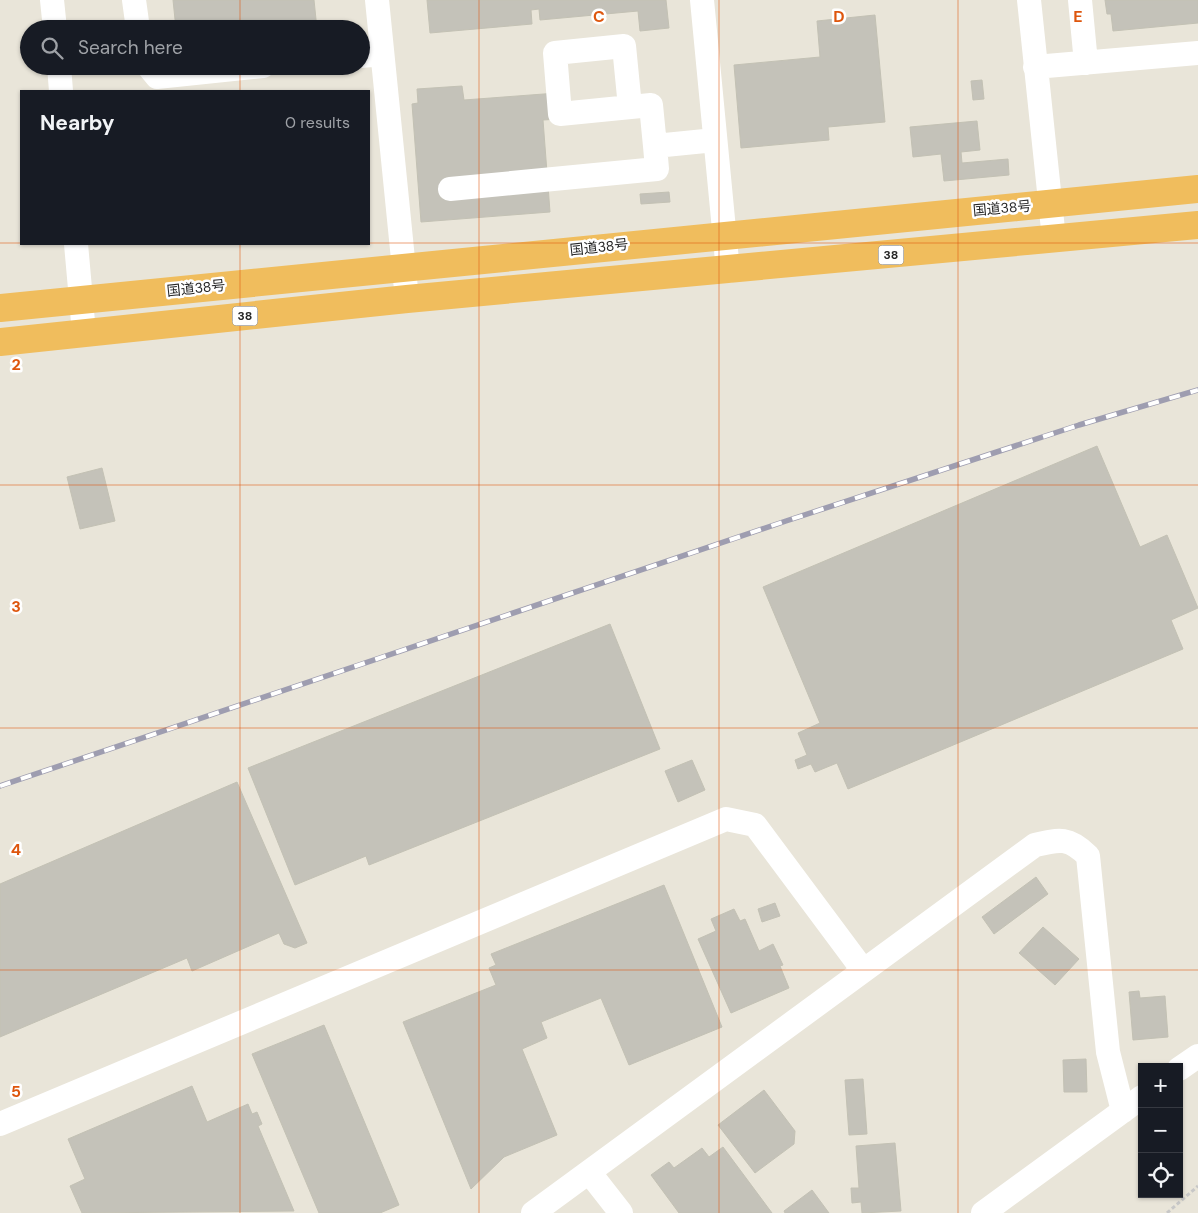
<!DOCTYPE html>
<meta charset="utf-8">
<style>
:root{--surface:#171b24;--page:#20242c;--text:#f1f3f6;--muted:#9ea1a6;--line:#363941}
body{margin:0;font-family:"DM Sans","Noto Sans JP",sans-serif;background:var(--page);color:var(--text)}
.controls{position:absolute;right:15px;bottom:15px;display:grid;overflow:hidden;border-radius:0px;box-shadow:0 1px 4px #0004}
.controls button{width:45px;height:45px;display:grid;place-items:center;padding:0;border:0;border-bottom:1px solid var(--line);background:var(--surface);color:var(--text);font:25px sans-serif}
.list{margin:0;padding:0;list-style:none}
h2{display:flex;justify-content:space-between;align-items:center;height:65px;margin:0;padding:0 20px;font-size:21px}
h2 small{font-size:16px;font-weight:400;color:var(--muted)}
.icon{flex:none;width:28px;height:28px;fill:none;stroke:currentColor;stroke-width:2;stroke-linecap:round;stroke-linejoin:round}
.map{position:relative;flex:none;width:1198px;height:1213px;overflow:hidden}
.search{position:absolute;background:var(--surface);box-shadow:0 1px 4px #0004;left:20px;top:20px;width:350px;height:55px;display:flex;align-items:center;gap:12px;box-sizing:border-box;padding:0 18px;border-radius:28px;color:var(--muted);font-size:19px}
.panel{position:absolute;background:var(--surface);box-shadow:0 1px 4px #0004;left:20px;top:90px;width:350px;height:155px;border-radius:0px}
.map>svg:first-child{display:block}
.building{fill:#c4c2b9;stroke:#c3c1b4}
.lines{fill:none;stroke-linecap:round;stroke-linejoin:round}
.path{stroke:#c7c7c7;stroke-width:3;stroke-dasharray:4 2.5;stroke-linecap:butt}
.minor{stroke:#fff;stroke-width:24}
.highway{stroke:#f0bd5d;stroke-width:28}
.rail-casing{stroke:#9e9db0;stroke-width:5.5}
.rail{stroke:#fff;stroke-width:4;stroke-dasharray:11;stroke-linecap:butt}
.grid{fill:none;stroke:#de560d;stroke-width:1;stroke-opacity:0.55}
.labels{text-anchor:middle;stroke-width:5;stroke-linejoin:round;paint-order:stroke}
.shield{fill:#fff;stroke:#686868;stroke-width:1}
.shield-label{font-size:12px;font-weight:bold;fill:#272727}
.street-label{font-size:14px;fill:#272727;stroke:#fff}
.grid-label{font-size:16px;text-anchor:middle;font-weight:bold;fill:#de560d;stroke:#fff;stroke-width:5;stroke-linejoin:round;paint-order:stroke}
</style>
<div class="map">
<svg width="1198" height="1213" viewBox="0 0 1198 1213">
<rect width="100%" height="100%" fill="#e9e5d9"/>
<!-- building -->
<path class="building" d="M173 0H314L317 29H176Z
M427 0H666L669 28 640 31 638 11 540 20 539 9 531 10 532 24 430 33Z
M1105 0H1198V23L1113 31 1111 14H1107Z
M875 15 885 122 828 127 829 140 741 148 734 65 820 57 817 21Z
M982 80 984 99 973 100 971 81Z
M462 86 464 100 557 93 559 119 543 120 550 212 421 222 412 104 418 103 417 89Z
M977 121 980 150 961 152 962 163 1008 159 1009 175 944 181 941 154 913 157 910 127Z
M669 192 670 202 641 204 640 194Z
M1097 446 1140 547 1167 535 1198 608 1171 620 1183 649 848 789 837 763 815 772 811 764 798 769 795 760 807 755 798 733 820 723 763 587Z
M102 468 115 521 80 529 67 477Z
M610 624 660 749 369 865 366 856 295 885 248 768Z
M692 760 705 790 678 802 665 771Z
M237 782 307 943 295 948 284 944 279 933 192 971 187 958 0 1037V884Z
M1036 877 1048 894 994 934 982 917Z
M664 885 722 1027 629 1065 601 998 541 1022 547 1038 522 1049 557 1135 504 1157 471 1189 403 1022 496 985 489 968 496 965 491 954Z
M775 903 780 916 762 922 758 909Z
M734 909 740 921 745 919 759 951 773 944 783 965 780 966 789 988 731 1013 698 939 716 931 711 919Z
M1043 927 1079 959 1055 985 1019 953Z
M1139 991 1140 998 1165 996 1168 1037 1133 1040 1129 992Z
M324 1025 399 1205 380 1213H319L252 1054Z
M1086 1059 1087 1092H1064L1063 1060Z
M863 1079 867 1134 849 1135 845 1080Z
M192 1086 207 1122 248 1104 252 1114 257 1112 262 1124 258 1126 294 1211 82 1213 70 1186 85 1179 68 1139Z
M764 1090 795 1131 794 1144 755 1173 718 1125Z
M895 1143 901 1211 862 1213 861 1202 852 1203 851 1188H859L856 1146Z
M723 1147 772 1213H679L651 1175 669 1162 674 1168 702 1148 709 1157Z
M812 1190 829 1213H785L784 1211Z"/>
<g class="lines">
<!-- path -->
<path class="path" d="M1167 1213 1198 1186"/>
<!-- minor -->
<path class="minor" d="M52 0 55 29
M134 0 138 29
M377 0 407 299
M702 0 728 271
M1029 0 1054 239
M1080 0 1086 63
M361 56 382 54
M59 66 61 91
M148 66 157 77 263 66
M1035 67 1198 53
M630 107 624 46 555 53 560 114 651 105 655 146
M450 189 657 169 655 146 715 140
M76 244 84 333
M1179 1069 1198 1056
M0 1124 726 819 755 825 863 970
M589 1172 621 1213
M533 1213 1035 845C1060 839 1069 837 1088 856L1108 1052 1123 1111
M983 1213 1142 1097"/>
<!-- highway -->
<path class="highway" d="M0 308 1198 189
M0 342 407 299 1198 225"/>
<defs>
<path id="rail" d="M0 786 786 521 1079 425 1198 390"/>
</defs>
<!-- rail casing -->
<use href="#rail" class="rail-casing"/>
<!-- rail -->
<use href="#rail" class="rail"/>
</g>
<!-- grid -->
<path class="grid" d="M240 0V29M479 0V1213M719 0V1213M958 0V1213M240 66V91M0 243H21M369 243H1198M240 244V1213M0 485H1198M0 728H1198M0 970H1198"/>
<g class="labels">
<!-- shield labels -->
<g class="shield">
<rect x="878.5" y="245.5" width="25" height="19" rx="4"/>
<rect x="232.5" y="306.5" width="25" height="19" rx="4"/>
</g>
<g class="shield-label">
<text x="891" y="259">38</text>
<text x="245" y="320">38</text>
</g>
<!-- street labels -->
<g class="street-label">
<text transform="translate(1002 208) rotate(-5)" y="5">国道38号</text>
<text transform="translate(599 247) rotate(-6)" y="5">国道38号</text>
<text transform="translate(196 288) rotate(-6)" y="5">国道38号</text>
</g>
</g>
<g class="grid-label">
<text x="599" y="22">C</text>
<text x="839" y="22">D</text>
<text x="1078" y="22">E</text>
<text x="16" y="370">2</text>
<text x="16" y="612">3</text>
<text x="16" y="855">4</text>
<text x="16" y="1097">5</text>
</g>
</svg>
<div class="controls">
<button>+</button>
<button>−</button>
<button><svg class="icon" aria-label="locate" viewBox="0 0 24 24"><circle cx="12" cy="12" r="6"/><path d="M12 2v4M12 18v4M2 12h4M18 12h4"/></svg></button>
</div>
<div class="search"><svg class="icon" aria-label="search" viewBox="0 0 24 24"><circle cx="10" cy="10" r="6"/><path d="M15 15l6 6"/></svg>Search here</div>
<section class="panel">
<h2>Nearby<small>0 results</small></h2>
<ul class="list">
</ul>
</section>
</div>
